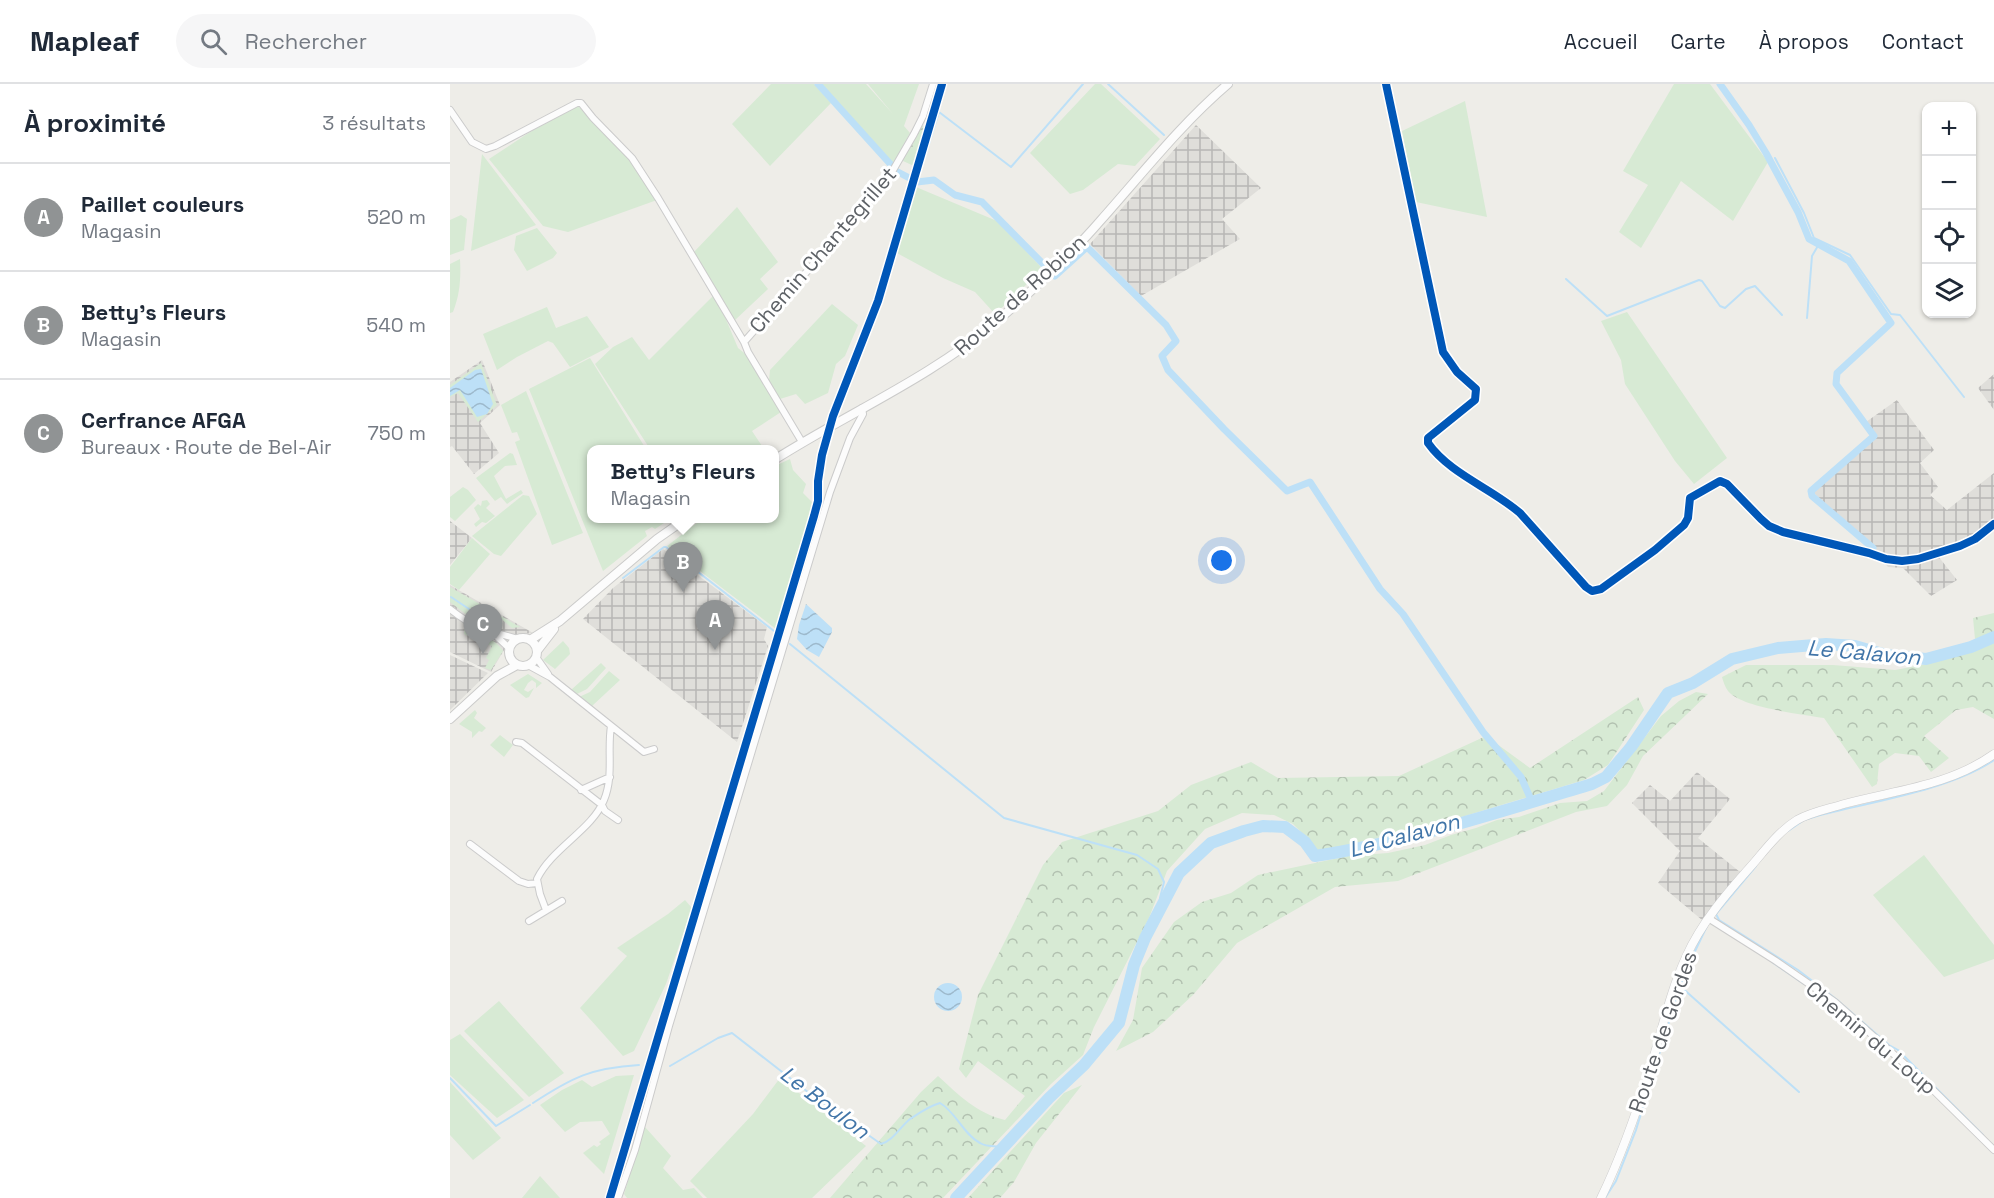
<!DOCTYPE html>
<html lang="fr">
<meta charset="utf-8">
<style>
:root{--surface:#fff;--page:#f6f6f7;--text:#1f2937;--muted:#747a83;--line:#e0e1e3;--accent:#909394}
body{margin:0;font-family:"Space Grotesk",sans-serif;background:var(--page);color:var(--text)}
.controls{position:absolute;right:18px;top:18px;display:grid;overflow:hidden;border-radius:12px;box-shadow:0 2px 4px #0004}
.controls button{width:54px;height:54px;display:grid;place-items:center;padding:0;border:0;border-bottom:2px solid var(--line);background:var(--surface);color:var(--text);font:30px sans-serif}
.you{position:absolute;left:772px;top:477px;width:21px;height:21px;margin:-15px;border:4px solid #fff;border-radius:50%;background:#1a73e8;box-shadow:0 0 0 9px #1a73e833}
.badge{display:grid;place-items:center;width:39px;height:39px;border-radius:50%;background:var(--accent);color:#fff;font-size:20px;font-weight:700}
.pin{position:absolute;translate:-50% -50px;filter:drop-shadow(0 2px 3px #0008)}
.pin::after{content:'';position:absolute;top:32px;width:21px;height:18px;background:inherit;clip-path:polygon(0 0,100% 0,50% 100%)}
.popup{position:absolute;left:137px;top:361px;width:192px;height:78px;box-sizing:border-box;display:grid;place-content:center;border-radius:12px;background:var(--surface);filter:drop-shadow(0 2px 4px #0005);font-size:20px;white-space:nowrap;color:var(--muted)}
.popup b{font-size:22px;color:var(--text)}
.popup::after{content:'';position:absolute;left:50%;top:100%;margin-left:-12px;border:12px solid transparent;border-top-color:var(--surface)}
.list{margin:0;padding:0;list-style:none}
h2{display:flex;justify-content:space-between;align-items:center;height:78px;margin:0;padding:0 24px;font-size:26px}
h2 small{font-size:20px;font-weight:400;color:var(--muted)}
.list li{display:grid;grid-template-columns:39px 1fr auto;gap:18px;align-items:center;box-sizing:border-box;height:108px;padding:0 24px;border-top:2px solid var(--line)}
.list b{display:block;font-size:22px;white-space:nowrap}
.list p{margin:0;font-size:20px;white-space:nowrap;color:var(--muted)}
.list em{font-size:20px;font-style:normal;color:var(--muted)}
.icon{flex:none;width:33px;height:33px;fill:none;stroke:currentColor;stroke-width:2;stroke-linecap:round;stroke-linejoin:round}
.map{position:relative;flex:none;width:1544px;height:1114px;overflow:hidden}
header{display:flex;align-items:center;gap:36px;box-sizing:border-box;height:84px;padding:0 30px;background:var(--surface);border-bottom:2px solid var(--line)}
header strong{font-size:28px}
nav{display:flex;gap:33px;margin-inline-start:auto;font-size:21px}
.search{width:420px;height:54px;background:var(--page);display:flex;align-items:center;gap:15px;box-sizing:border-box;padding:0 21px;border-radius:33px;color:var(--muted);font-size:22px}
main{display:flex}
aside{flex:1;background:var(--surface)}
.map>svg:first-child{display:block}
.industrial{fill:url(#industrial-grid)}
.green{fill:#d7ead4}
.forest{fill:url(#forest-crowns)}
.water{fill:url(#water-waves)}
.lines{fill:none;stroke-linecap:round;stroke-linejoin:round}
.stream{stroke:#bde0f7;stroke-width:2}
.canal{stroke:#bde0f7;stroke-width:7}
.river{stroke:#bde0f7;stroke-width:12}
.minor-casing{stroke:#cbcbcb;stroke-width:8}
.tertiary-casing{stroke:#cbcbcb;stroke-width:9}
.secondary-casing{stroke:#cbcbca;stroke-width:10}
.minor{stroke:#fcfcfc;stroke-width:6}
.tertiary{stroke:#fcfcfc;stroke-width:8}
.secondary{stroke:#fcfcfc;stroke-width:8}
.cycleway-casing{stroke:#fff;stroke-width:11}
.cycleway{stroke:#0057b8;stroke-width:8}
.labels{text-anchor:middle;stroke-width:6;stroke-linejoin:round;paint-order:stroke}
.street-label{font-size:21px;fill:#5e6267;stroke:#fff}
.water-label{font-size:22px;font-style:italic;fill:#4175a8;stroke:#fff}
</style>
<header>
<strong>Mapleaf</strong>
<div class="search"><svg class="icon" aria-label="search" viewBox="0 0 24 24"><circle cx="10" cy="10" r="6"/><path d="M15 15l6 6"/></svg>Rechercher</div>
<nav><a>Accueil</a><a>Carte</a><a>À propos</a><a>Contact</a></nav>
</header>
<main>
<aside>
<h2>À proximité<small>3 résultats</small></h2>
<ul class="list">
<li><span class="badge">A</span><div><b>Paillet couleurs</b><p>Magasin</p></div><em>520 m</em></li>
<li><span class="badge">B</span><div><b>Betty's Fleurs</b><p>Magasin</p></div><em>540 m</em></li>
<li><span class="badge">C</span><div><b>Cerfrance AFGA</b><p>Bureaux · Route de Bel-Air</p></div><em>750 m</em></li>
</ul>
</aside>
<div class="map">
<svg width="1544" height="1114" viewBox="0 0 1544 1114">
<defs>
<pattern id="industrial-grid" width="8" height="8" patternUnits="userSpaceOnUse" patternTransform="scale(1.5)"><rect width="8" height="8" fill="#dfdeda"/><path d="M0 4h8M4 0v8" fill="none" stroke="#b8b7b5"/></pattern>
<pattern id="forest-crowns" width="20" height="18" patternUnits="userSpaceOnUse" patternTransform="scale(1.5)"><rect width="20" height="18" fill="#d7ead4"/><path d="M2 6a3 3 0 1 1 6 0M12 15a3 3 0 1 1 6 0" fill="none" stroke="#b2c1b0"/></pattern>
<pattern id="water-waves" width="16" height="10" patternUnits="userSpaceOnUse" patternTransform="scale(1.5)"><rect width="16" height="10" fill="#bde0f7"/><path d="M0 5q4-4 8 0t8 0" fill="none" stroke="#9db9cc"/></pattern>
</defs>
<rect width="100%" height="100%" fill="#eeede8"/>
<!-- industrial -->
<path class="industrial" d="M746 41 811 104 772 135 790 155 691 212 640 160Z
M32 276 50 321 30 339 49 369 24 390 2 362 0 363V298Z
M1544 290V326L1528 304Z
M1447 316 1484 366 1470 379 1488 403 1480 411 1497 426 1544 389V436L1523 453 1488 472 1507 496 1481 512 1453 484 1438 483 1426 469 1363 408 1426 352 1416 338Z
M0 437 22 454 0 481Z
M213 465 317 543 314 555 318 562 287 658 133 535 163 504Z
M0 501 83 549 63 551 41 588 0 568Z
M0 571 38 589 0 626Z
M1247 688 1280 715 1248 754 1290 788 1252 836 1208 799 1230 767 1182 719 1200 701 1220 717Z"/>
<!-- green -->
<path class="green" d="M321 0H364L381 19 320 82 282 40Z
M370 0H416L443 30 418 0H469L454 42 460 49 443 80Z
M645 0H651L710 55 685 82 668 80 633 106 620 110 580 69Z
M1224 0H1260L1318 78 1283 137 1231 97 1191 164 1169 148 1198 101 1173 87Z
M1015 17 1037 133 966 118 952 47Z
M128 22 178 74 207 116 118 148 93 142 39 75 80 48Z
M32 70 86 141 21 167Z
M466 103 547 137 593 185 545 230 525 208 493 194 445 168Z
M287 123 328 178 310 195 318 205 284 237 243 169Z
M11 131 17 135 14 166 0 171V136Z
M87 144 107 169 103 174 77 187 64 166 66 152Z
M10 175C11 194 10 210 3 228L0 229V180Z
M263 212 275 233 288 264 298 272 331 328 302 347 314 365H200L145 280 163 263 182 253 199 276Z
M382 220 408 241 395 272 386 280 378 309 355 320 346 310 330 315 319 296 320 286Z
M97 223 106 244 137 232 159 263 120 283 103 259 98 257 67 273 47 286 33 250Z
M1177 228 1277 374 1244 400 1225 377 1175 300 1171 276 1151 237Z
M140 274 196 365 142 366V434L220 435 205 445 202 443 195 447 197 452 153 487 79 305Z
M31 279 47 321 28 338 8 309 0 313V301Z
M76 307 133 449 102 461 65 358 70 356 67 348 62 349 51 321Z
M60 369 63 370 67 381 55 382 44 392 56 415 71 406 73 409 57 420 51 413 45 417 26 394Z
M340 375 343 386 356 400 353 409 363 419 326 545 217 462 252 435 324 434 325 382Z
M13 403 18 406 26 416 5 437 0 433V413Z
M73 411 79 412 87 430 51 472 44 470 22 452Z
M37 416 40 420 36 424 45 432 36 439 32 438 26 443 24 440 30 435 24 424 28 420 31 422 32 417Z
M22 454 40 470 9 506 0 500V483Z
M0 503 70 543 62 544 49 533 43 536 39 542 36 543 34 538 20 530 17 531 0 518Z
M15 543C27 549 45 554 53 567L41 586 35 584 39 576 36 574 42 562 14 550Z
M113 557 119 564 120 570 105 585 93 576Z
M151 579 156 584 137 605 127 610 121 606Z
M159 587 170 596 142 622 129 613 140 608Z
M78 590 92 599 86 604V599L82 596 78 599 74 606 78 608 84 604 79 613 76 614 60 601Z
M25 626 27 629 24 634 36 644 32 648 29 647 22 654V648L9 640Z
M50 651 63 661 54 673 40 661Z
M1474 771 1544 861V875L1494 893 1423 811Z
M235 816 242 824 216 900 184 967 173 972 130 924 177 872 167 864 218 830Z
M49 917 114 989 79 1013 14 947Z
M10 950 74 1016 47 1034 0 991V956Z
M184 991 154 1090 133 1069 144 1061 147 1063 151 1060 149 1058 160 1050 152 1037 130 1038 115 1048 90 1021 112 1006 132 996 142 1003 166 992Z
M330 994 416 1062 362 1114H257L240 1097 303 1030Z
M0 998 51 1054 23 1076 0 1051Z
M195 1043 221 1072 213 1084 233 1106 244 1104 253 1114H177L174 1110Z
M90 1092 110 1114H72Z"/>
<!-- forest -->
<path class="forest" d="M472 41 476 45 464 82 453 77 454 72Z
M1544 529V548L1525 555 1523 534Z
M1544 559V635L1523 623 1506 626 1474 652 1499 674 1481 688 1469 672 1445 669 1429 680 1427 700 1422 703 1374 634C1352 630 1292 624 1278 607 1275 603 1273 597 1272 593L1296 581H1383L1445 586 1477 580Z
M1246 608 1258 610 1193 672 1177 701 1157 722 1126 728 948 797 885 803 787 859 743 911 703 948 666 967 683 936 692 884 724 838 752 818 781 809 808 791 898 772 938 769 975 761 1001 751 1026 744 1047 736 1069 733 1110 719 1137 717 1154 707 1211 632 1229 617Z
M1188 613 1194 626 1158 681 1134 696 1015 732 867 769 859 756 843 740 824 731 792 729 755 745 717 787 699 834 644 943 633 971 601 1000 493 1114H380L471 1008 488 992C509 1011 526 1029 555 1036L575 1012 528 977 516 994 509 985 528 911 593 781 612 758 708 727 741 701 801 678 828 694 949 692 1036 652 1080 684Z
M632 1001 586 1059 564 1098 550 1114H518L614 1009Z"/>
<!-- water -->
<path class="water" d="M31 285 43 320 37 330 27 333 10 306 0 312V304L25 286Z
M356 520 382 544V548L369 573 357 566 347 555 349 541Z
M484 913a14 14 0 1 1 28 0a14 14 0 1 1-28 0Z"/>
<g class="lines">
<!-- stream -->
<path class="stream" d="M658 0 714 51
M1325 74 1354 129 1364 154 1400 171 1441 230 1450 231 1514 313
M467 98 489 28 561 83 633 0
M1116 195 1157 232 1249 196 1252 197 1270 222 1275 224 1296 205 1305 202 1332 231
M1357 234 1362 172 1369 160
M173 494 214 463H216L324 547
M1 513 25 529 38 534
M340 560 554 734 687 771 708 785 714 798 710 814 714 820
M1338 747 1354 736 1367 732C1420 718 1500 706 1544 676
M1306 782 1266 830 1269 836 1348 886 1386 915 1439 961 1448 966 1533 1051
M1322 878 1354 900
M1230 902 1349 1008
M220 982 268 954 282 949 363 1012 431 1060C443 1057 450 1043 460 1035 469 1029 479 1022 490 1019 506 1028 513 1050 530 1059 536 1063 546 1062 553 1063
M0 994 46 1042 80 1021
M83 1019C123 993 141 984 189 981
M1155 1114 1166 1097 1186 1046 1230 902 1237 884 1257 842"/>
<!-- canal -->
<path class="canal" d="M368 0 443 83
M1270 0 1299 41 1316 69 1348 128 1359 155 1399 177 1441 239 1387 289 1386 300 1424 352 1361 407 1362 412 1423 464
M446 87 467 98 484 96 505 111 532 118 605 192 637 163 716 241 726 257 712 272 718 286 774 345 837 407 860 398 930 505 953 530 1033 648 1071 693 1082 718"/>
<!-- river -->
<path class="river" d="M506 1114 599 1014 634 981 669 939 684 881 695 854 729 789 761 759 794 747 813 742 835 743 855 758 865 772C959 758 1051 727 1142 700L1156 693 1181 663 1218 609 1243 599 1282 575 1328 564 1376 560 1405 562 1436 571 1476 575 1521 563 1544 553"/>
<defs>
<path id="minor" d="M936 0 993 268 1007 288 1026 305 1025 316 978 354V359C1000 390 1041 404 1070 429L1136 503 1142 507 1151 505 1205 466 1234 441 1238 434 1240 414 1270 397 1277 400 1311 435 1319 442 1333 448 1419 469 1436 475 1452 477 1468 475 1510 462 1525 455 1544 440
M0 26 22 58 36 65 45 62 127 19H131L143 34 182 74 208 114 294 258
M352 358 298 268 294 258 435 100 464 50 473 32 483 0
M0 525C26 546 38 546 68 555
M44 550 59 564
M86 573 98 590
M78 581 100 593 194 668 204 665
M66 658 72 659 152 721 155 727 168 736
M131 706 160 693
M20 760 69 797 78 800 87 799
M96 826 90 810 87 795C102 764 142 746 154 716 164 692 157 667 161 642
M1258 834 1326 877 1385 918 1476 999 1544 1066
M79 837 112 817
M168 1114 185 1066 219 942 380 408 400 354 413 330 412 324"/>
<path id="tertiary" d="M1151 1114C1172 1071 1187 1027 1201 982 1212 946 1220 908 1236 873 1251 839 1277 809 1302 781 1315 766 1329 747 1347 736 1361 728 1378 725 1394 720 1446 706 1499 702 1544 670"/>
<path id="secondary" d="M324 376C398 329 480 294 547 237 583 206 620 172 651 136 692 90 731 40 778 0
M59 568a14 14 0 1 1 28 0a14 14 0 1 1-28 0Z
M80 556 110 537 207 455 237 434
M87 567 104 545
M0 635 47 592 67 581"/>
</defs>
<!-- minor casing -->
<use href="#minor" class="minor-casing"/>
<!-- tertiary casing -->
<use href="#tertiary" class="tertiary-casing"/>
<!-- secondary casing -->
<use href="#secondary" class="secondary-casing"/>
<!-- minor -->
<use href="#minor" class="minor"/>
<!-- tertiary -->
<use href="#tertiary" class="tertiary"/>
<!-- secondary -->
<use href="#secondary" class="secondary"/>
<defs>
<path id="cycleway" d="M936 0 993 268 1007 288 1026 305 1025 316 978 354V359C1000 390 1041 404 1070 429L1136 503 1142 507 1151 505 1205 466 1234 441 1238 434 1240 414 1270 397 1277 400 1311 435 1319 442 1333 448 1419 469 1436 475 1452 477 1468 475 1510 462 1525 455 1544 440
M160 1114 364 432 368 417V397L372 371 383 332 428 217 492 0"/>
</defs>
<!-- cycleway casing -->
<use href="#cycleway" class="cycleway-casing"/>
<!-- cycleway -->
<use href="#cycleway" class="cycleway"/>
</g>
<g class="labels">
<!-- street labels -->
<g class="street-label">
<text transform="translate(373 166) rotate(-49)" y="7">Chemin Chantegrillet</text>
<text transform="translate(570 211) rotate(-42)" y="7">Route de Robion</text>
<text transform="translate(1213 948) rotate(-71)" y="7">Route de Gordes</text>
<text transform="translate(1421 954) rotate(40)" y="7">Chemin du Loup</text>
</g>
<!-- water labels -->
<g class="water-label">
<text transform="translate(1414 568) rotate(5)" y="8">Le Calavon</text>
<text transform="translate(954 751) rotate(-15)" y="8">Le Calavon</text>
<text transform="translate(375 1018) rotate(37)" y="8">Le Boulon</text>
</g>
</g>
</svg>
<div class="controls">
<button>+</button>
<button>−</button>
<button><svg class="icon" aria-label="locate" viewBox="0 0 24 24"><circle cx="12" cy="12" r="6"/><path d="M12 2v4M12 18v4M2 12h4M18 12h4"/></svg></button>
<button><svg class="icon" aria-label="layers" viewBox="0 0 24 24"><path d="M12 4l9 5-9 5-9-5zM3 14l9 5 9-5"/></svg></button>
</div>
<div class="you"></div>
<div class="pin badge" style="left:265px;top:566px">A</div>
<div class="pin badge" style="left:233px;top:508px">B</div>
<div class="popup"><b>Betty's Fleurs</b>Magasin</div>
<div class="pin badge" style="left:33px;top:570px">C</div>
</div>
</main>
